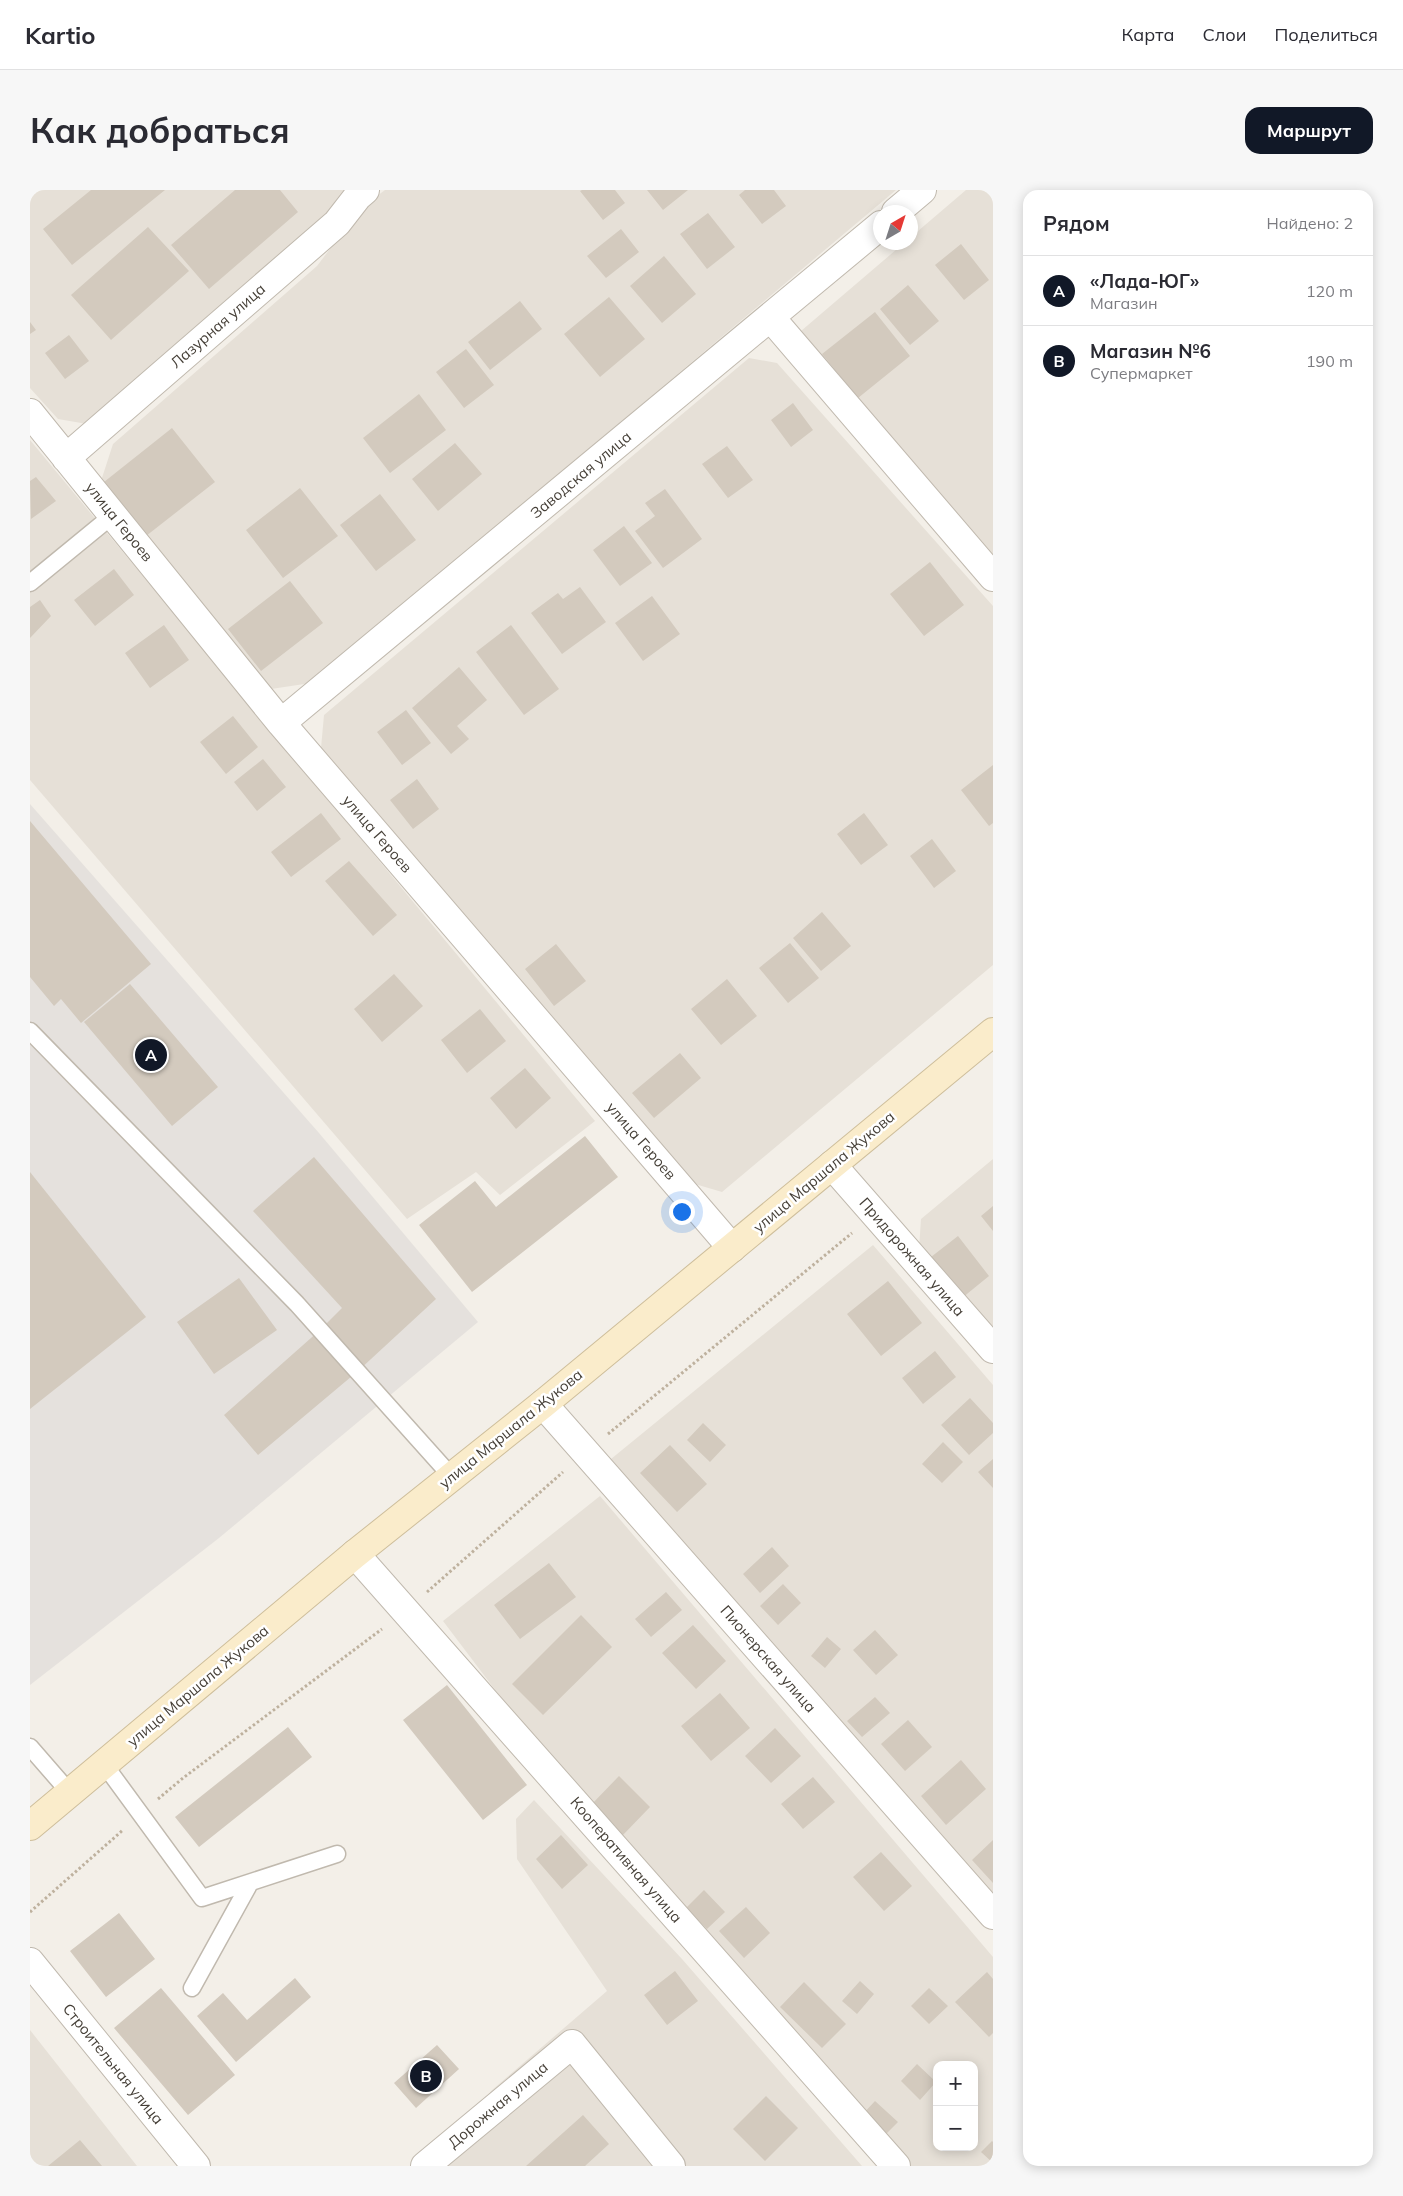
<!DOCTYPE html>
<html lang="ru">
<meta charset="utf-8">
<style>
:root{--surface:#fff;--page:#f7f7f7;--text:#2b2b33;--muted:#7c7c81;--line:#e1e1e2;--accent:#111827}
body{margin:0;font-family:Mulish,sans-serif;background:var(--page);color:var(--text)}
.controls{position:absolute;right:15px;bottom:15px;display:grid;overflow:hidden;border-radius:10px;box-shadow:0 2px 12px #0003}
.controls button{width:45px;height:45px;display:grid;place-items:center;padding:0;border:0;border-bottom:1px solid var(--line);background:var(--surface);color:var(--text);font:25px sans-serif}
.compass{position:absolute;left:843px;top:15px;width:45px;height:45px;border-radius:50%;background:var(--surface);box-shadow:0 2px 12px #0003;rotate:39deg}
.you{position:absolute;left:651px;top:1021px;width:18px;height:18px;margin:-12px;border:4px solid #fff;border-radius:50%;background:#1a73e8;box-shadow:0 0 0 8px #1a73e833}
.badge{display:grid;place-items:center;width:32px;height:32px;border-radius:50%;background:var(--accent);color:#fff;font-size:16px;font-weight:700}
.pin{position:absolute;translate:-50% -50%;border:2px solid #fff;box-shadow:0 1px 5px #0006}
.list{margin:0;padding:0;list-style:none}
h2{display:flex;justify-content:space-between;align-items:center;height:65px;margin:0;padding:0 20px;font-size:21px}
h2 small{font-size:16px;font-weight:400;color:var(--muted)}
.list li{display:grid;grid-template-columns:32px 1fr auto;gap:15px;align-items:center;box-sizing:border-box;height:70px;padding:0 20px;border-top:1px solid var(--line)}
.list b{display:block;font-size:19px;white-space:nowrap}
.list p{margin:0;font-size:16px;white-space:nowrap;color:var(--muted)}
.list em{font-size:16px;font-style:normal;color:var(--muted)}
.map{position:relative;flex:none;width:963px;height:1976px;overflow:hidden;border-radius:15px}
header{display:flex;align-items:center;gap:30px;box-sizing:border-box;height:70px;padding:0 25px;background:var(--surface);border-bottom:1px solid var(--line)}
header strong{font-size:24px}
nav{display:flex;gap:28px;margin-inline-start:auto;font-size:18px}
.intro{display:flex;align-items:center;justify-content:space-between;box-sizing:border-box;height:120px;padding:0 30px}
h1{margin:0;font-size:35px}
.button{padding:12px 22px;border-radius:15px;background:var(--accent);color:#fff;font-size:18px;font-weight:700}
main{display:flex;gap:30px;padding:0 30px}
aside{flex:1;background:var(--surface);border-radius:15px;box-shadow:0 2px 12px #0003}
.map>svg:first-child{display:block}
.residential{fill:#e6e0d7;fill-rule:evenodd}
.industrial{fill:#e5e1dd}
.building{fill:#d3cabe}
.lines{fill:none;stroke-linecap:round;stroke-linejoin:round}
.lane-casing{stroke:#c0b9ae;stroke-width:19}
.street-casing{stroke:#c0b9ae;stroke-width:30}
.secondary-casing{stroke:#cebe9b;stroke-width:30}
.path{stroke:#beb19e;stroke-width:3;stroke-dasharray:2.5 2.5;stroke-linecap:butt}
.lane{stroke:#fff;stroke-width:16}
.street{stroke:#fff;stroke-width:28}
.secondary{stroke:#faeccb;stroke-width:28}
.labels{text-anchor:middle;stroke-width:5;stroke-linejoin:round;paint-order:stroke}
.street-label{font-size:15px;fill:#453f37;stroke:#fff}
</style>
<header>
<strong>Kartio</strong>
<nav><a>Карта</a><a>Слои</a><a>Поделиться</a></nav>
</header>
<div class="intro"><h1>Как добраться</h1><a class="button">Маршрут</a></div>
<main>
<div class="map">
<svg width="963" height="1976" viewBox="0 0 963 1976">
<rect width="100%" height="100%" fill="#f3efe8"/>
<!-- residential -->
<path class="residential" d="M0 0H319L282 39 57 234 28 229 0 198Z
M355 0H866L281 493 241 499 70 294 83 254 287 76 331 18Z
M936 0H963V373L776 158 771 141 874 53 881 52V47Z
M719 168 747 173 963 416V775L692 1002 665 994 291 558 294 525Z
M0 250 565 931 470 1005 446 982 377 1029 0 590Z
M963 969V1149L889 1059 891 1029Z
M843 1055 963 1195V1709L808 1537 581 1269Z
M570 1306 963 1767V1976H875L541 1600 413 1431ZM907 1875H944V1957H907Z
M504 1610 652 1769 832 1976H411L461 1901 577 1801 487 1669 486 1629Z
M0 1840 107 1976H0Z"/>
<!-- industrial -->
<path class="industrial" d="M0 614 289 943 448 1132 189 1348 0 1495Z"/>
<!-- building -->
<path class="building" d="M61 0H135L42 75 13 39Z
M205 0H250L268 22 179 99 141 55Z
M552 0H585L595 13 573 30 550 1Z
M617 0H658L633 20Z
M715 0H744L756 16 732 34 709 5Z
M678 23 705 57 677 79 650 44Z
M118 37 159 81 81 150 41 105Z
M591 39 609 62 576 88 557 66Z
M931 54 959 90 934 110 905 75Z
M634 66 666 104 632 133 600 96Z
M878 95 909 131 880 155 850 119Z
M579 107 615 149 570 187 534 144Z
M490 111 512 139 460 180 438 152Z
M845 122 880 166 828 208 792 164Z
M0 132 6 140 0 144Z
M39 145 59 171 35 189 15 163Z
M436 159 464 195 434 218 406 182Z
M389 204 416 240 360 283 333 248Z
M763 213 783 240 761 257 741 230Z
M142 238 185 292 116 346 74 292Z
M425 253 452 284 408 321 382 289Z
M697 256 723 290 698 308 672 274Z
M6 287 26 311 1 329 0 291Z
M270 298 308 346 253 388 216 340Z
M635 299 672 349 633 378 605 341 625 326 615 313Z
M350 304 386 350 346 381 310 335Z
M594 336 622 373 590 396 563 360Z
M900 372 934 415 894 446 860 404Z
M84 379 104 405 65 436 44 410Z
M260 391 293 433 231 481 198 439Z
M550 397 576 432 532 464 501 423 528 403 533 409Z
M622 406 650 444 613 471 585 433Z
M10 410 21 426 0 448V417Z
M134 435 159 470 120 498 95 463Z
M481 435 529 499 494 525 446 462Z
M429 477 457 510 427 536 439 549 421 564 382 518Z
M376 520 401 553 372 575 347 542Z
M203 526 228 557 196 584 170 552Z
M233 569 256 597 227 621 204 592Z
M963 575V633L959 636 931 600Z
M387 589 409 619 383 639 360 610Z
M291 623 311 649 261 687 241 662Z
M834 623 858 655 831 675 807 644Z
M0 631 121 774 51 833 31 809 24 816 0 787Z
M902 649 926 681 904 698 880 666Z
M319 671 367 725 343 746 295 691Z
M792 722 821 756 791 781 763 748Z
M760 753 789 788 758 813 729 778Z
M526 754 556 791 524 816 495 779Z
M364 784 393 816 352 852 324 819Z
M697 789 727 826 691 855 661 819Z
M100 794 188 897 142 936 54 832Z
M450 819 476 851 437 883 411 850Z
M650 863 671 888 624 928 602 903Z
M495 878 521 908 486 939 460 908Z
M555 946 588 987 442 1102 389 1035 445 991 466 1017Z
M284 967 406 1109 328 1181 228 1265 194 1225 290 1140 312 1118 223 1021Z
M0 982 116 1127 0 1219Z
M963 1016V1041L951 1026Z
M928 1046 959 1086 932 1108 901 1067Z
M209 1088 247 1140 184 1184 147 1132Z
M858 1091 892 1133 851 1166 817 1124Z
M905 1161 926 1187 893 1214 872 1188Z
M940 1208 963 1233V1243L939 1265 911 1235Z
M673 1233 696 1255 680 1272 657 1250Z
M913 1252 933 1272 912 1293 892 1274Z
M640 1255 677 1294 647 1322 610 1283Z
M963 1269V1298L948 1282Z
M742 1357 759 1376 730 1403 713 1384Z
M519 1373 546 1407 490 1449 464 1415Z
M753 1394 771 1413 748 1435 730 1416Z
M636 1402 652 1420 621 1447 605 1429Z
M551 1425 582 1457 513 1525 482 1494Z
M663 1435 696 1471 666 1499 632 1463Z
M845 1440 868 1465 846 1485 823 1460Z
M797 1447 811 1459 795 1478 781 1466Z
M417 1495 497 1595 453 1630 373 1530Z
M690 1503 720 1538 681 1571 651 1536Z
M845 1507 860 1523 832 1547 817 1531Z
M878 1530 902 1557 875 1581 851 1554Z
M258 1537 282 1567 169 1657 145 1627Z
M745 1538 771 1566 741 1593 715 1566Z
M931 1570 956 1599 916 1635 891 1606Z
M589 1586 620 1617 592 1646 561 1615Z
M783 1587 805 1612 773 1639 751 1614Z
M531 1645 558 1675 532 1699 506 1669Z
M963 1650V1693L942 1670Z
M851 1662 882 1696 854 1721 823 1687Z
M674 1700 695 1722 677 1739 656 1718Z
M716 1717 740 1743 714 1768 689 1741Z
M89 1723 125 1769 76 1807 40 1761Z
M645 1781 668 1811 637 1835 614 1805Z
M957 1782 963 1789V1843L959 1847 925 1812Z
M265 1788 281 1807 206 1872 167 1826 193 1803 217 1830Z
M830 1791 844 1804 827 1824 812 1811Z
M774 1792 816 1834 792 1858 750 1817Z
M131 1798 205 1885 158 1925 84 1838Z
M899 1798 918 1816 899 1834 881 1816Z
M407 1855 429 1879 386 1918 364 1893Z
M887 1874 906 1892 890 1910 871 1891Z
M736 1906 768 1938 735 1971 703 1939Z
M845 1911 868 1932 854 1946 832 1925Z
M553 1925 579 1954 555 1976H496Z
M50 1950 72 1976H18Z
M962 1951 963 1952V1973L951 1962Z"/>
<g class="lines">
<defs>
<path id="lane" d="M0 393 83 325
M0 841 267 1114 422 1287
M0 1557 40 1603
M74 1574 172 1708 307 1664
M162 1798 220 1693"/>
<path id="street" d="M866 22 892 0
M741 128 963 387
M0 223 251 533 702 1058
M36 268 307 33 328 6 335 0
M251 533 851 35
M802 975 963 1159
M513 1214 963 1725
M325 1364 866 1976
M0 1772 166 1976
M395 1976 542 1854 641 1976"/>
<path id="secondary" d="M0 1636 325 1364 513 1214 963 842"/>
</defs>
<!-- lane casing -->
<use href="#lane" class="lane-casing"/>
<!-- street casing -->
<use href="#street" class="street-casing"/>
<!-- secondary casing -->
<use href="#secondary" class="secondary-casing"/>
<!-- path -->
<path class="path" d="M578 1244 822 1043
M397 1402 533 1282
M128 1609 153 1588 352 1439
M0 1722 93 1640"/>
<!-- lane -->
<use href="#lane" class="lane"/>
<!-- street -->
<use href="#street" class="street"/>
<!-- secondary -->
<use href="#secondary" class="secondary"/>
</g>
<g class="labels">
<!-- street labels -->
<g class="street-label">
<text transform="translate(188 136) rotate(-41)" y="5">Лазурная улица</text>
<text transform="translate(551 285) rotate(-40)" y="5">Заводская улица</text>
<text transform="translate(89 332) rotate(51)" y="5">улица Героев</text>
<text transform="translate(347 644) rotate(49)" y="5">улица Героев</text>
<text transform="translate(611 951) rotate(49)" y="5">улица Героев</text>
<text transform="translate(794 982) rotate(-40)" y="5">улица Маршала Жукова</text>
<text transform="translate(882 1067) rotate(49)" y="5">Придорожная улица</text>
<text transform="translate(481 1239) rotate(-39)" y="5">улица Маршала Жукова</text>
<text transform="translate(738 1469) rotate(49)" y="5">Пионерская улица</text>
<text transform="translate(168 1496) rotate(-40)" y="5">улица Маршала Жукова</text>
<text transform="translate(596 1670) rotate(49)" y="5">Кооперативная улица</text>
<text transform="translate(83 1874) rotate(51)" y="5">Строительная улица</text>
<text transform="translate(468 1915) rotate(-40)" y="5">Дорожная улица</text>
</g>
</g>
</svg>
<div class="controls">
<button>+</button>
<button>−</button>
</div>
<svg class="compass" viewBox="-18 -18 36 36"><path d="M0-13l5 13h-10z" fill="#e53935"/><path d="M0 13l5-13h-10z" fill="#7c7c81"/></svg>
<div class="you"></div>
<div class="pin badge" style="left:121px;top:865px">A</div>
<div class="pin badge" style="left:396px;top:1886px">B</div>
</div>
<aside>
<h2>Рядом<small>Найдено: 2</small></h2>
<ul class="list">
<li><span class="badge">A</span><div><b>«Лада-ЮГ»</b><p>Магазин</p></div><em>120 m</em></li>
<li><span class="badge">B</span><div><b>Магазин №6</b><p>Супермаркет</p></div><em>190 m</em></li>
</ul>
</aside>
</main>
